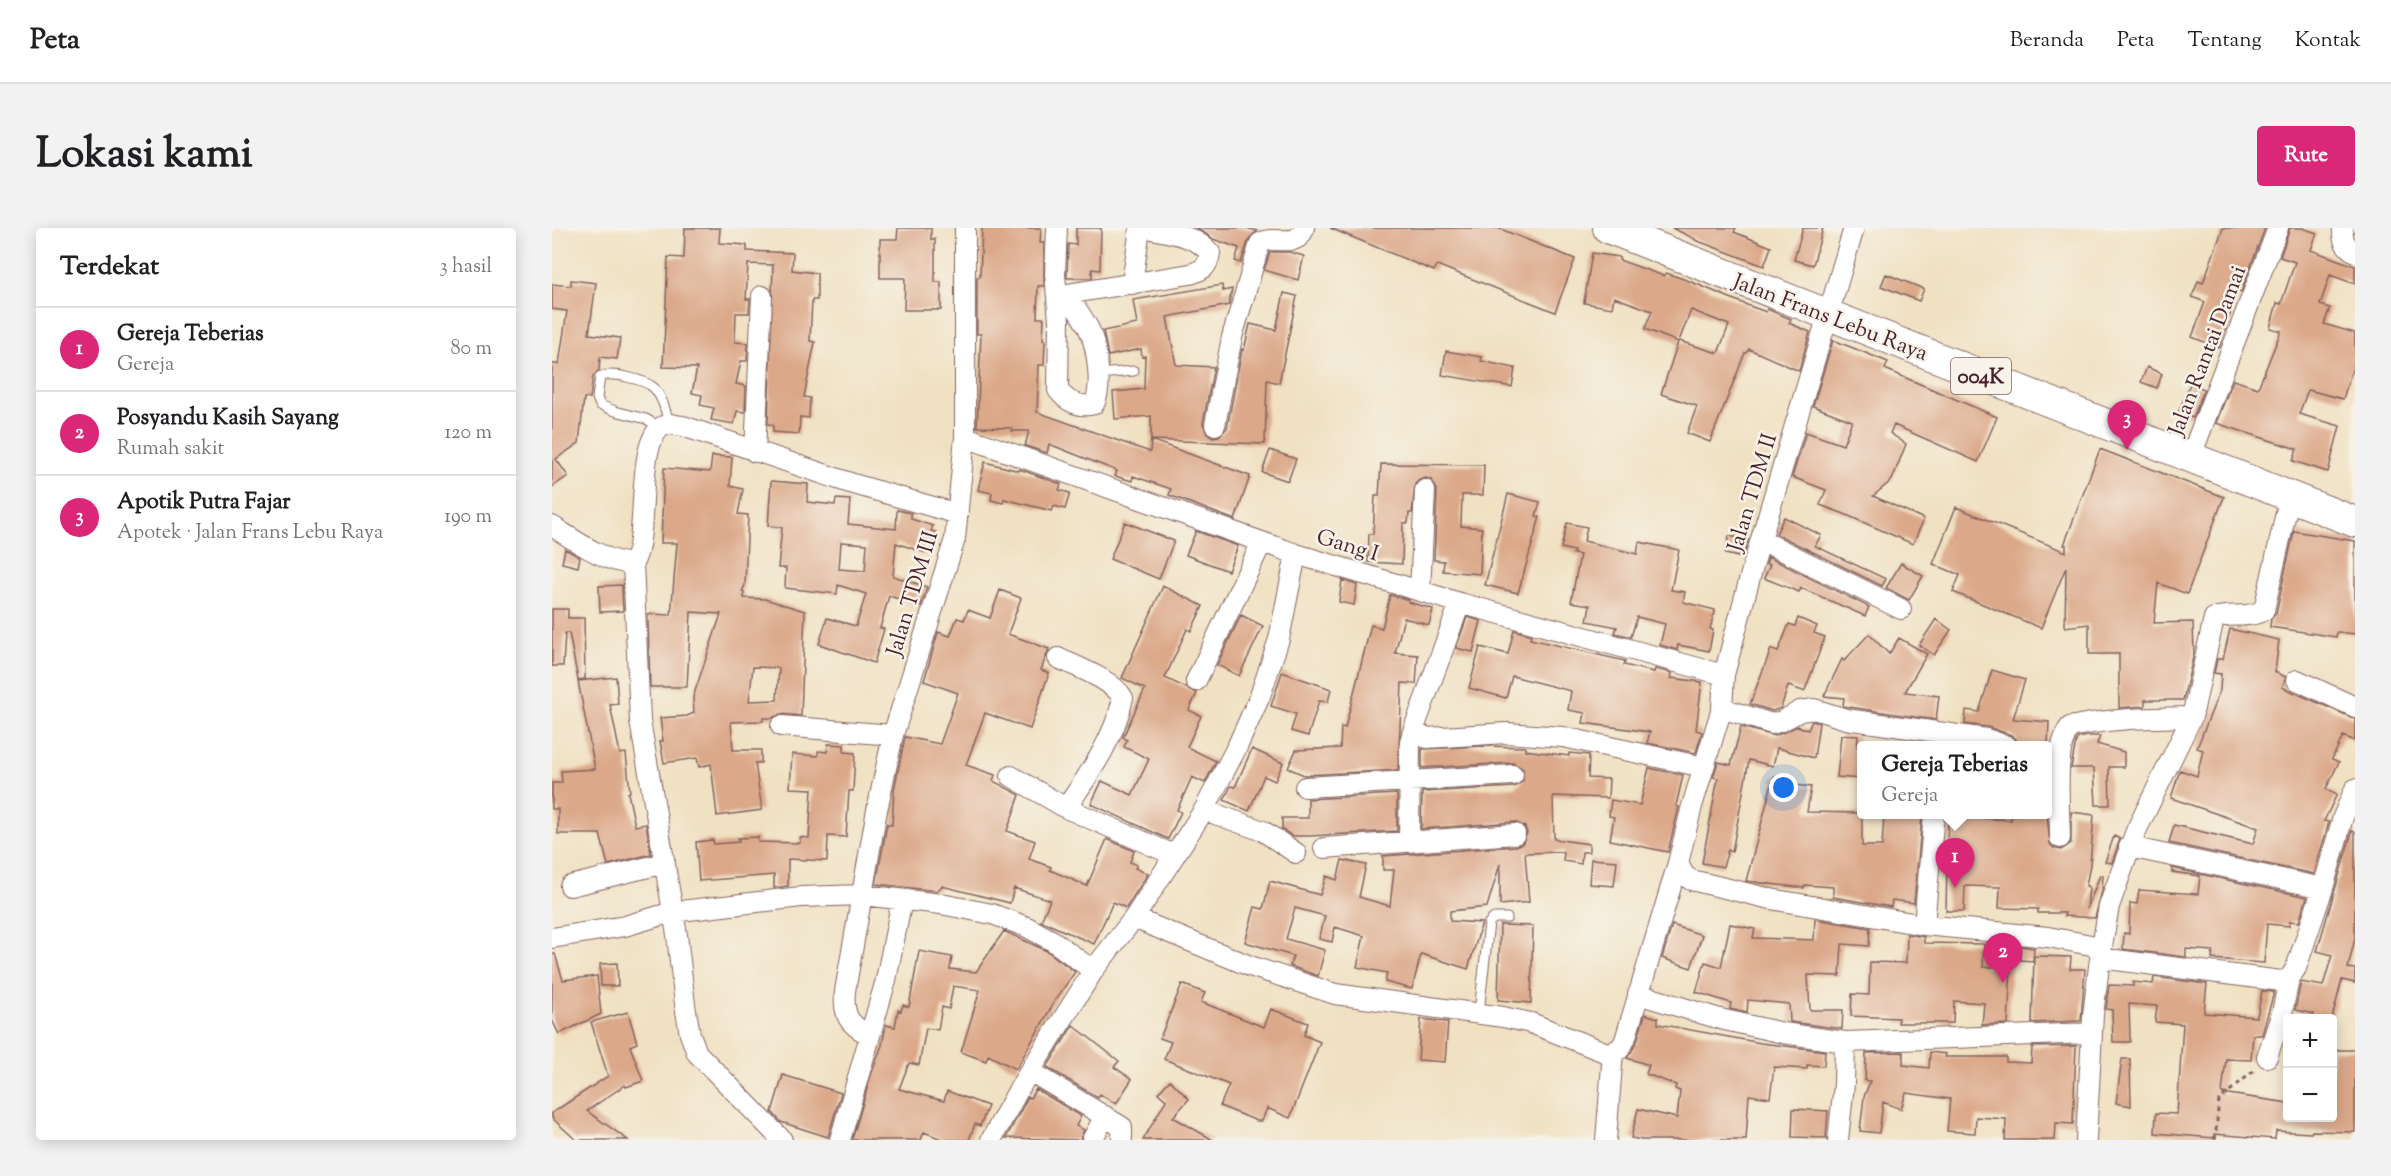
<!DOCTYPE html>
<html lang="id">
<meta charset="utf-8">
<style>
:root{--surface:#fff;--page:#f2f2f2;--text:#202124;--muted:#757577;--line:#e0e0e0;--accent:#db2777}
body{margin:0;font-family:"Sorts Mill Goudy",serif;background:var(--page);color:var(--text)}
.controls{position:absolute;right:18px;bottom:18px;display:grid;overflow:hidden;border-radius:6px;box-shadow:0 3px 15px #0003}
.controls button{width:54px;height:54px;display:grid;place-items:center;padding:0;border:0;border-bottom:2px solid var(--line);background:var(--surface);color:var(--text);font:30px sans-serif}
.you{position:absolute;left:1232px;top:560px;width:21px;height:21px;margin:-15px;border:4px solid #fff;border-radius:50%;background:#1a73e8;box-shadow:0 0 0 9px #1a73e833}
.badge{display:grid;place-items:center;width:39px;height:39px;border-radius:50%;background:var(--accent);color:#fff;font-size:20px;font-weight:700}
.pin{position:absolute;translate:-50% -50px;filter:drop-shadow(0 2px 3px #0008)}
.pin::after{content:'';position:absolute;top:32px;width:21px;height:18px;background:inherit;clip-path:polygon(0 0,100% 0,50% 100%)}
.popup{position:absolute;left:1305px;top:513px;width:195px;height:78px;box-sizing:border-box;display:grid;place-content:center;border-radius:6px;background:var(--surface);filter:drop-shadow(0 2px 4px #0005);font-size:20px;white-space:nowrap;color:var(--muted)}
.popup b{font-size:22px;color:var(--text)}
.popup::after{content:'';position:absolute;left:50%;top:100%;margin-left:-12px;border:12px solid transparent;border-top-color:var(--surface)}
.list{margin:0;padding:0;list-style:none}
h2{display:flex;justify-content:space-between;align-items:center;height:78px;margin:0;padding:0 24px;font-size:26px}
h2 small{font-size:20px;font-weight:400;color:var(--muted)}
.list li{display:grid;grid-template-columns:39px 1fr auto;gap:18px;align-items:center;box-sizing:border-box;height:84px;padding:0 24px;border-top:2px solid var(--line)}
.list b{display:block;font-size:22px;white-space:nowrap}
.list p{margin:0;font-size:20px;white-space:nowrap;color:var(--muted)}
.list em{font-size:20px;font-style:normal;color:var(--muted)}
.map{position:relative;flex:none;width:1803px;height:912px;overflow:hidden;border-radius:6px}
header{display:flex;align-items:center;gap:36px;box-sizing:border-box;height:84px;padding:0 30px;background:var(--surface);border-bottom:2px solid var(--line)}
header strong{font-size:28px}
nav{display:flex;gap:33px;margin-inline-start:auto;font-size:21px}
.intro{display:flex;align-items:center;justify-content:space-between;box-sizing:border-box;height:144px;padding:0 36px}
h1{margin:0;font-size:42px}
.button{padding:15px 27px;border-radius:6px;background:var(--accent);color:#fff;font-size:21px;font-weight:700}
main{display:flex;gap:36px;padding:0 36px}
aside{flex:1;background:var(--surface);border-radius:6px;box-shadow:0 3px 15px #0003}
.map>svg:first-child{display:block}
.building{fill:#dba889;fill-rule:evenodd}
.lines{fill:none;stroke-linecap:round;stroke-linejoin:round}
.service-casing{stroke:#846360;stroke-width:11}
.minor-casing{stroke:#846360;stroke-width:22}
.primary-casing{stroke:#846360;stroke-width:32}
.path{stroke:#846360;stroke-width:3;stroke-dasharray:4.5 4.5;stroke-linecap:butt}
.service{stroke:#fff;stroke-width:9}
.minor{stroke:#fff;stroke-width:20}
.primary{stroke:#fff;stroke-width:30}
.labels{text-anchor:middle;stroke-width:5;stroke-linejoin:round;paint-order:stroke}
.shield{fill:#f7f3e8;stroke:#7e5f64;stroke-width:1.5}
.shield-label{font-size:21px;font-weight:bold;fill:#4a1f2b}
.street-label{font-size:22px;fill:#4a1f2b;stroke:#f7f3e8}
</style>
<header>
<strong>Peta</strong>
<nav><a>Beranda</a><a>Peta</a><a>Tentang</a><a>Kontak</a></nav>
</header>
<div class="intro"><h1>Lokasi kami</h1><a class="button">Rute</a></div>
<main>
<aside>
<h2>Terdekat<small>3 hasil</small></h2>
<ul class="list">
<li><span class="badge">1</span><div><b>Gereja Teberias</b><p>Gereja</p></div><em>80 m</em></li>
<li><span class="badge">2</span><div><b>Posyandu Kasih Sayang</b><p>Rumah sakit</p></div><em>120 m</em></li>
<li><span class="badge">3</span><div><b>Apotik Putra Fajar</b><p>Apotek · Jalan Frans Lebu Raya</p></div><em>190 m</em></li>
</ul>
</aside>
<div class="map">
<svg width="1803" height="912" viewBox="0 0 1803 912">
<rect width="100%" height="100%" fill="#f7f3e8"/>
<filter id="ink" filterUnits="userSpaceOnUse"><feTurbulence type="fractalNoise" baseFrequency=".0167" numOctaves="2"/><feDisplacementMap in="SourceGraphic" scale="12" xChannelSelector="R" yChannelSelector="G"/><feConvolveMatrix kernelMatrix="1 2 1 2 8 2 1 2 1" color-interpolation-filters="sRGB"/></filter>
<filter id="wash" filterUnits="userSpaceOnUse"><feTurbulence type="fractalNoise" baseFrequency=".008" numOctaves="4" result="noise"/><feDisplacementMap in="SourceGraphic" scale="24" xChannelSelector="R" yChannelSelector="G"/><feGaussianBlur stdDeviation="1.35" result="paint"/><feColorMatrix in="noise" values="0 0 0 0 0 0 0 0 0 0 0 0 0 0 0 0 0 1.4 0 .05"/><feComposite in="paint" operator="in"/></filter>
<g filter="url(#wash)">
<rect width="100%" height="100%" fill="#f0e1c3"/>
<g id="blocks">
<!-- building -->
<path class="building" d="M133 0H168L167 15 195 17V23L241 25 240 42 265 45V72H260L258 113 263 114 252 169 258 170 257 190 248 189 247 206 221 204V197L216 196 221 37 196 36 194 71H198L197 85H184L183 114 196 115 195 133H189L184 156 194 158 193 184 185 183 182 196 159 192 162 180 148 177 150 167 140 165 145 140 111 139 116 29 132 30Z
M346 0H379V11H383V54H389V82H352L353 50H328V11H345Z
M430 0H489L488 15H492V58H486L485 90H492L491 112H493L492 137H487L485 184 598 224 599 212 698 248 683 292 617 267 619 261 581 248 580 253 563 248 565 243 497 216 495 225 473 218 477 203H460V200L425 199 429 106H425V49H428Z
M524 0H549L548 42 540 41V50H515L516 16 524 17Z
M644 0H694L705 3 697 11 689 35 683 33 687 20 661 11Z
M778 0H946L1023 31 1003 84 885 37 882 43Z
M1120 0H1184L1182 4 1219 19 1212 38 1143 12V11Z
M1251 0H1271L1261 37 1242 32Z
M1671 0H1713L1689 64 1686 63 1667 120 1640 109 1653 74 1640 69 1646 53 1651 55Z
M1738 0H1750L1765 5 1759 22 1803 38V56L1778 47 1768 77 1778 80 1772 96 1803 105V132L1791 171 1756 162 1747 186 1788 198 1776 244 1741 233 1745 221 1664 195 1681 152 1706 160 1729 103 1718 100 1725 75 1729 76 1743 34 1728 29Z
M718 24H737L752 28 746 52 712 42Z
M1040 25 1067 29V32L1112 48 1114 45 1137 53 1195 77 1214 84 1215 81 1239 91 1237 95 1258 104 1247 143 1197 121 1195 125H1193L1158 214 1135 205 1145 178 1109 166 1126 114 1093 101 1100 83 1062 69 1060 80 1032 75ZM1139 82 1177 97 1166 125 1127 113Z
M1334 46 1372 61 1367 73 1329 58Z
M19 52 44 55 37 106 68 110 65 131 48 129 47 142 41 148 38 170H32L27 215 4 231 16 248 0 259V136H7L15 83 0 81V56L19 58Z
M670 57 671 63 680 61 677 77 615 89 624 137 662 139 651 195 655 206 661 209 667 208 675 200 690 121 692 122 698 96 724 102 732 65 745 68 727 155 715 152 713 216 599 212V188L563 191 561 164 592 161 593 128 590 129 589 121 556 128 551 103 585 96 581 72Z
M1281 112 1336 134 1333 141 1445 189 1426 234 1342 197 1338 205 1354 216 1340 252 1321 268 1372 291 1361 316 1290 285 1268 277 1274 262 1240 249 1254 204 1291 217 1300 193 1261 178Z
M894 123 930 129 929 133 963 140 960 159 890 147Z
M1595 139 1610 146 1605 160 1589 154Z
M1638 156 1652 161 1641 190 1626 185Z
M1548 221 1672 269 1635 366 1606 355 1602 395 1641 394 1642 425 1631 472H1593V478L1567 480V426H1537V396L1513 399 1514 339 1489 400 1401 364 1408 347 1381 336 1404 279 1514 324V317H1512Z
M718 222 744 231 736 253 710 244Z
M160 228 180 229 178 258 191 261 186 286 196 287 193 357 190 364H192V370L213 371 253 383 249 488 229 486 220 490H211V493L179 494 181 522H209V535H203L210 582 165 588 159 536 147 539 145 530 112 535 108 513H111L108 490 135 488 142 485 141 469 169 386 139 384 135 459H98L96 394V386L119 387 125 315H109L112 240 158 244ZM201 439 227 440 225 472 197 473Z
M433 234 467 243V241L509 256 507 262 518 265 513 281 502 278 500 283 452 271 451 275 439 272 440 265 426 262Z
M829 236 932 237 931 267H910L909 298 930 300 928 346 891 343 892 333 882 332 885 262 880 252 874 250 867 252 863 256 860 285H857L856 295H851L850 336 816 334 817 306H821L823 268H827Z
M219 253 256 256 255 274 283 277 284 271 298 272 296 296 344 301 345 282 359 285V291L381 298 379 303 384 304 377 326 344 315 341 348 375 359 369 378 337 368 328 400 332 401 322 435 267 416 275 390 304 398 314 366 286 357 285 366 233 360 234 340H226L230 299 216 298ZM289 314 315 316 313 343 287 341Z
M956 266 988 274 984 288 988 289 966 365 933 357Z
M1232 289 1269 307 1263 318 1334 351 1330 358 1224 306Z
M573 294 622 313 607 351 558 331Z
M1015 295 1035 299 1032 313 1085 326 1087 314 1127 322 1119 362 1133 364 1131 374 1163 382 1158 401 1161 402 1157 423 1126 417 1125 422 1108 417 1113 396 1085 389 1079 409 1063 405 1065 399 1035 393 1038 377 1019 374 1028 327 1021 326 1022 323 1009 320Z
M644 303 686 318 676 343 634 327Z
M1742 303 1803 313V406L1785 404 1784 409 1718 399 1719 391 1724 385Z
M1177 308 1196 312 1191 330 1173 326Z
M13 321 28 329 26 339 10 335Z
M1216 329 1317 379 1313 388 1249 360 1247 364 1212 350 1218 337 1214 336Z
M1349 335 1371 348 1357 372 1334 360Z
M790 352 805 357 802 377 787 374Z
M70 357 71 383 48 384 47 358Z
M611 358 651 378 639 403 635 401 613 450 645 465 637 482 649 488 635 519 664 533 653 555 640 549 625 582 629 584 616 611 539 576 550 553 580 567 597 531 572 519 575 512 571 509 593 461 570 450Z
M448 362 469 370 456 406 497 421 489 442 497 445 478 501 433 485 414 537 443 547 441 553 468 567 455 603 483 613 477 631 499 639 498 642 535 658 555 611 582 623 578 634 585 637 583 640 596 646 574 680 561 674 542 716 489 693 498 672 462 660 458 675 390 658 385 663 324 656 335 596 340 597 342 562 353 509 388 516 406 465 372 453 386 404 398 408 405 390 412 392 416 382 438 390Z
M838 367 857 372 856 374 881 381 877 397 852 390 843 425 866 427 864 456 850 455 846 542 752 547 736 540 744 522 788 520 789 499 793 500 819 397 830 400Z
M0 381H16V390H32L33 451 26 452 17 405H13L11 438H0Z
M689 387 711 398 687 448 665 437Z
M915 389 929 393 921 424 904 420Z
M1246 390 1265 398 1262 405 1273 409 1253 462 1251 463 1236 458 1229 480 1220 483 1198 476 1219 421 1226 424 1237 396 1243 398Z
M1384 391 1399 402 1382 427 1367 417Z
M1678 401 1727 412 1723 444 1734 449 1730 459 1803 491V513L1791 508 1780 531 1787 534 1774 561 1785 566 1772 593 1777 594 1762 646 1617 615 1622 597 1701 616 1706 600 1619 570 1628 542 1645 548 1651 522 1645 520 1668 462 1669 446 1662 445 1665 431H1671Z
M962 402 979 407 978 411 1073 433 1072 437 1102 444 1103 441 1120 445 1119 450 1150 454 1144 502 1150 504 1144 525 1095 515 1098 504 1031 495 1033 485 1016 482 1019 463 960 448 954 470 917 460 928 419 956 426Z
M1317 406 1337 426 1347 410 1375 426 1353 464 1387 468 1384 492 1297 479 1291 478 1292 470 1272 468 1290 431 1292 433Z
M1440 442 1473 452 1461 491 1497 494 1496 515 1491 514V518H1467L1464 511 1459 507 1436 499 1413 496 1414 482 1427 484Z
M730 444 779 461 776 474 767 473 756 508 739 503 744 486 719 478Z
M64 449 66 476 58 477 68 526 74 525 78 564 76 565 83 598 94 596 99 626 56 637 48 606H6V581H0V555H10L9 543 43 541 26 453Z
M1260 493 1267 495 1262 530 1225 520 1221 538 1197 532 1180 624 1176 622 1171 639 1150 635 1166 550 1161 549 1166 534 1179 537 1189 499 1223 508 1246 498 1256 502Z
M1289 507 1306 508 1305 519 1310 520V551L1285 549Z
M1536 508H1548L1545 516 1572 524V539H1557L1558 577H1544L1542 540H1519L1524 513 1526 510Z
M276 516 292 517V524L303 525 301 563H297L294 609 276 608 275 633 236 631V658L222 660V647L147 653 144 614 161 612 162 616 187 614 186 610 206 609V614L248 615V609L257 610 260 561 238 560 240 526 266 528V523L275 524Z
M932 518 973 519V522L1017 528V525L1037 527 1036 550 1057 551 1056 570 1001 568 1002 611 1037 616V624H1030L1029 636 1011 633 1012 624 973 625 977 674 948 677V636L935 679 898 683V693L930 695 916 741 869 726 860 761 833 754 835 745 805 739 812 708 783 699 780 714 767 711 773 688 743 680 734 711 773 722 766 748 738 738 741 728 693 714 703 679 711 681 718 653 768 667 774 648 785 652 790 632 814 637 807 669 838 678 842 642H831V628L964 618 970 616 975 605 973 599 963 594 869 601 870 564 962 559 971 553V541L961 535 870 540V521Z
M700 521 731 535 723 553 712 548 697 583 672 572 679 558 683 559Z
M1097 540 1131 547 1124 578 1127 579 1116 624 1058 612 1062 589 1057 588 1059 572 1088 577Z
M1222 548 1236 552 1235 556 1259 559 1255 584 1310 585V618H1330L1332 587 1370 588 1362 675 1340 672 1339 679 1281 669V659L1253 657 1252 660 1194 653Z
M845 566V603L757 608H740L730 601V590H756V571Z
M1519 584 1542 587 1538 637 1534 658 1537 659 1535 681 1548 647H1551L1550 663 1543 690 1512 688 1513 685H1486V681L1447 680 1448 659 1413 658 1412 683H1394L1396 588 1459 592 1460 586H1495L1498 616 1502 620 1509 622 1519 615Z
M1800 603 1803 604V710L1796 740 1803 741V755L1790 752 1780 790H1761L1762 786 1743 782 1749 754 1771 758 1780 727 1765 723Z
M1562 608 1568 611 1560 635 1553 634Z
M1039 631 1065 633 1062 658 1037 656Z
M1620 640 1755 669 1747 694 1738 693 1737 698 1715 696 1712 735 1660 731 1661 723 1634 721V729L1571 721 1572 705 1577 706 1578 675 1585 676 1587 662 1646 666 1648 648 1620 644Z
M1263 691 1318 700 1317 718 1290 716 1288 748 1256 747 1258 782H1291L1290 801 1238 794 1237 776 1196 772 1195 785 1178 781 1179 775 1144 764 1153 734 1169 739 1178 696 1203 701 1201 710 1262 712Z
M948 697 981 698 979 775 946 772Z
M1120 697 1150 707 1139 740 1110 730Z
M452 703 495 723 523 744 504 771 464 841 436 827 434 833 409 824 428 762 401 758 397 781 390 779 386 802 374 800 367 837 357 835 347 861 392 873 395 863 436 878 428 898 423 896 417 912H392L372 904 369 912H300L319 847 330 817 334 797 343 799 346 782 349 783 351 777 357 779 367 723 400 729 398 741 424 744Z
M1355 706 1372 709V715L1432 716 1431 739H1459L1456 796 1430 797 1432 775 1402 773 1401 795H1346V790L1299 788 1300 766 1317 767 1318 734 1354 735Z
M1468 718 1482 720 1481 733 1468 732Z
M0 726H3L11 752 45 748 49 786 7 806 0 792Z
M1482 728 1519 729 1518 741H1533L1529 793 1480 795Z
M65 735 66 758H49L48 736Z
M1602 749 1655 756 1652 785 1705 789 1710 763 1722 764 1710 807H1701L1699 832 1674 831 1670 865 1736 875V890H1780V822H1803V904L1760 903 1759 905 1724 903 1723 911 1662 906V910L1603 905 1604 885 1625 886 1631 796 1603 794 1605 778 1577 776 1578 814H1561L1560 782 1554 781 1557 757 1581 758V754L1601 756Z
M630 756 653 765 649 774 712 799 719 781 756 795 752 807 768 814 738 890 715 880 710 893H705L668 878 677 857 612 831 619 814 608 810Z
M76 784 85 815 78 818 91 853 74 859 73 857 35 883 76 912H24L0 890V885L56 848 39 794Z
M1093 786 1106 790V796L1209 815 1273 823 1272 838 1255 837V841L1222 839 1218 870 1197 867 1194 912H1090L1079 910 1086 881 1125 890 1128 863 1123 861 1124 857 1094 846 1097 837 1075 830 1084 816Z
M869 791 896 794 893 834 866 832Z
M521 797 567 833 562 839 580 851 564 876 548 866 546 870 495 839Z
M1524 818 1521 896 1504 895 1503 912H1453L1454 891 1424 889 1423 905 1395 903 1398 871 1354 865 1349 881 1331 874 1327 905 1308 903 1312 869 1318 853H1313L1314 825 1351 824V837L1377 840 1378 824 1394 826 1393 829H1454V834L1479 835 1480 819Z
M1570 831H1578L1579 878 1564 875Z
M231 847 289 865 276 909 229 894 220 884Z
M618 852 637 871 621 889 661 912H591L614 872 606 865Z
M484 861 529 888 524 898 532 902 528 912 454 910 476 869 478 870Z
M1241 881 1276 883 1274 910 1240 909Z"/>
</g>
</g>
<g filter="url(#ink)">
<use href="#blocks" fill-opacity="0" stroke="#846360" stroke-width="1.5"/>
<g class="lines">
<defs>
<path id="service" d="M546 146 582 143
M109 200 94 191 63 183 48 177 45 170 48 149C58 143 94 152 102 160 111 170 114 184 117 196
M927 784 937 695 942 690H955"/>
<path id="minor" d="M1302 0 1201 338 1172 447 1170 480 1140 578 1126 635 1132 647 1139 652 1219 671 1372 697 1496 709 1550 719
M1791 0C1790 12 1793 18 1803 24
M580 56 588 0
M515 66 638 46C651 42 656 39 658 25 644 7 617 5 595 0
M505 68 515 66C522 79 534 92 539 106 545 123 551 160 542 176 527 180 515 174 506 162L507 93 503 46 505 0
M663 197 680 109 708 15C723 6 746 22 752 0
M413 209 744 326 908 375 1172 447
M203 224 210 68
M1639 228 1726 0
M0 298C19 310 59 338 81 335 99 308 80 202 117 196 121 196 127 198 131 198L298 255 406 286
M1209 312 1349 381
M81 335 88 493 125 707 133 777 138 806 145 825 230 912
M868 363 873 262
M908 375 861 503 875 510 954 505 1011 509 1152 539
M506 430C525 439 561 452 571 470 562 512 537 546 514 580
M1745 452 1803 479
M644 453 710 314
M1170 480 1220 496 1230 493 1248 483 1262 481 1294 491 1434 511 1455 518
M229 498 341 507
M459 548 514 580 622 627
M753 559 961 547
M652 582 711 603 744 625
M1508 610C1508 582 1501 520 1518 499 1558 490 1599 490 1640 489
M857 614 858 514 861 503
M1577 619 1771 660
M772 620 963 606
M18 658 113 635
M582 690 698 738 783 766 951 789 979 795 1055 825 1068 821 1073 812 1126 635
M1372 697 1382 586
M0 710 73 698 120 684 249 669 311 667 389 676 440 686 475 699 501 713 532 736 543 740
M1548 730 1729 753 1737 751 1744 740 1771 660 1791 589 1803 561
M1086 766 1168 791 1231 805 1293 814 1540 805
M318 807C296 797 291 787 293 763L324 587 341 507 403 311 413 209V0
M1715 829 1730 785 1737 751
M478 843 570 899V912
M288 912 334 752 350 672
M439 912 468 859 543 740 582 690 652 582 685 519 708 468 727 411 744 326
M540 912 553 888
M1054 912 1061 824
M1286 912 1292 856 1293 814
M1534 912 1541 787 1548 730 1557 678 1584 603 1640 489 1662 390C1678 385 1698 391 1712 382L1738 267"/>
<path id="primary" d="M1056 0 1803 294"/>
</defs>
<!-- service casing -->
<use href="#service" class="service-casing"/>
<!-- minor casing -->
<use href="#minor" class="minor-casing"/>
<!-- primary casing -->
<use href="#primary" class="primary-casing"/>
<!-- path -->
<path class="path" d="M1663 912 1667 872 1704 841"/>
<!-- service -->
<use href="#service" class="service"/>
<!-- minor -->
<use href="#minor" class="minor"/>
<!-- primary -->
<use href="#primary" class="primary"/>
</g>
</g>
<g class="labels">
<!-- shield labels -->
<rect class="shield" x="1399" y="130" width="60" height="36" rx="4.5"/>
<g class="shield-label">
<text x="1429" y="155">004K</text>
</g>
<!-- street labels -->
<g class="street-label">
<text transform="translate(1279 88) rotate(21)" y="8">Jalan Frans Lebu Raya</text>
<text transform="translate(1654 122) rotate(-69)" y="8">Jalan Rantai Damai</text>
<text transform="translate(1199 264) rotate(-73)" y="8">Jalan TDM II</text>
<text transform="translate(796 316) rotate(17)" y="8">Gang I</text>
<text transform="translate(359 365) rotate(-73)" y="8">Jalan TDM III</text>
</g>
</g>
</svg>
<div class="controls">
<button>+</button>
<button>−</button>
</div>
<div class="you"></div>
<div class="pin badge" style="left:1403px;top:660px">1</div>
<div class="popup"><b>Gereja Teberias</b>Gereja</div>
<div class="pin badge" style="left:1451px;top:755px">2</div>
<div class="pin badge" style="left:1575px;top:222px">3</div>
</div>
</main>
